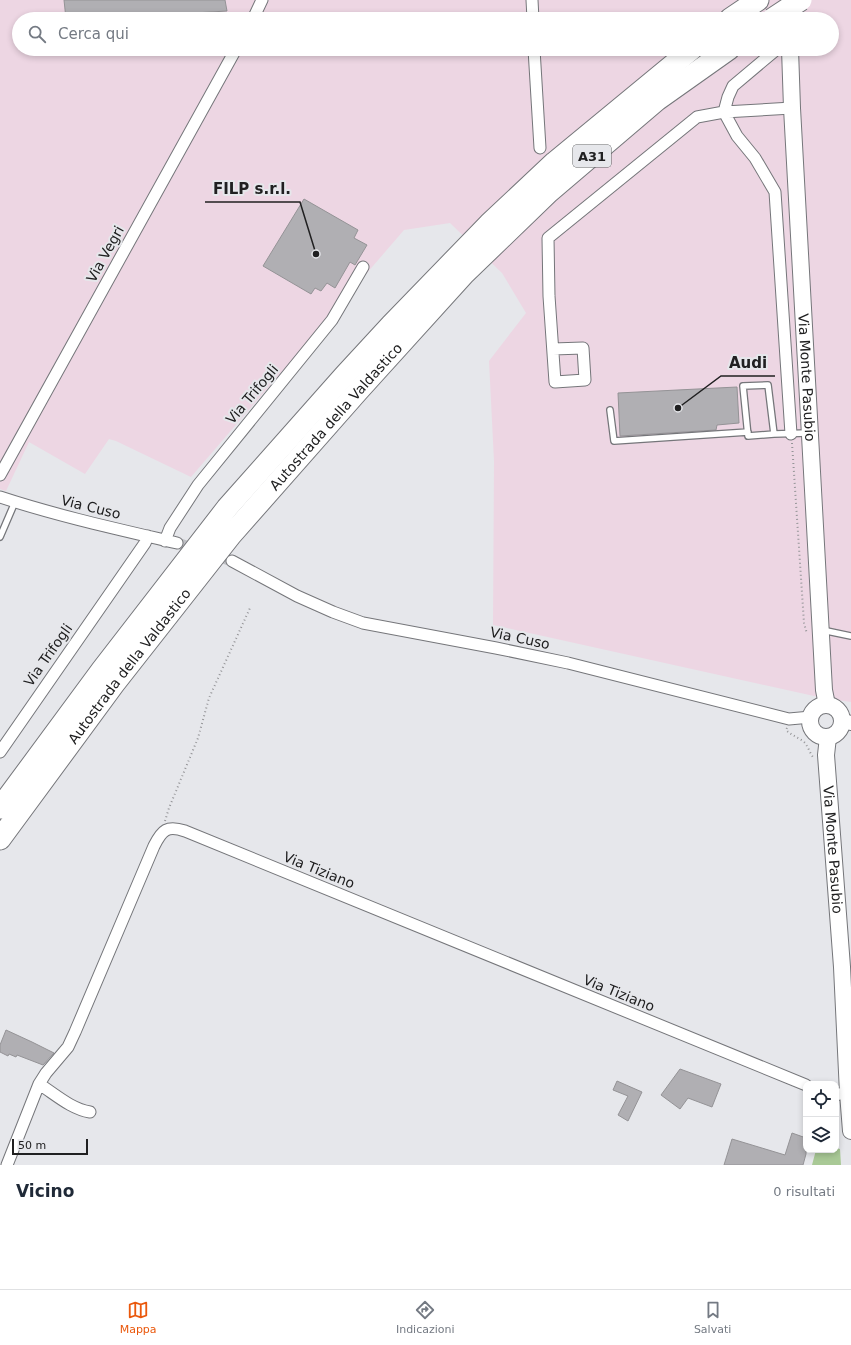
<!DOCTYPE html>
<html lang="it">
<style>
:root{--surface:#fff;--page:#f2f2f3;--text:#1f2937;--muted:#747a83;--line:#e0e1e3;--accent:#ea580c}
body{margin:0;font-family:"DejaVu Sans",sans-serif;background:var(--page);color:var(--text)}
.controls{position:absolute;right:12px;bottom:12px;display:grid;overflow:hidden;border-radius:8px;box-shadow:0 2px 6px #0003}
.controls button{width:36px;height:36px;display:grid;place-items:center;padding:0;border:0;border-bottom:1px solid var(--line);background:var(--surface);color:var(--text);font:20px sans-serif}
.scale{position:absolute;left:12px;bottom:10px;width:76px;box-sizing:border-box;padding-left:4px;border:2px solid #202021;border-top:0;font-size:11px;line-height:14px;white-space:nowrap;color:#202021;-webkit-text-stroke:3px #e6e7eb;paint-order:stroke}
.list{margin:0;padding:0;list-style:none}
h2{display:flex;justify-content:space-between;align-items:center;height:52px;margin:0;padding:0 16px;font-size:17px}
h2 small{font-size:13px;font-weight:400;color:var(--muted)}
.icon{flex:none;width:22px;height:22px;fill:none;stroke:currentColor;stroke-width:2;stroke-linecap:round;stroke-linejoin:round}
.map{position:relative;flex:none;width:851px;height:1165px;overflow:hidden}
.search{position:absolute;background:var(--surface);box-shadow:0 2px 6px #0003;left:12px;right:12px;top:12px;height:44px;display:flex;align-items:center;gap:10px;box-sizing:border-box;padding:0 14px;border-radius:22px;color:var(--muted);font-size:15px}
.sheet{height:124px;background:var(--surface)}
nav{display:flex;justify-content:space-around;align-items:center;box-sizing:border-box;height:56px;border-top:1px solid var(--line);background:var(--surface);font-size:11px;color:var(--muted)}
nav a{display:grid;justify-items:center;gap:2px}
nav .on{color:var(--accent)}
.map>svg:first-child{display:block}
.industrial{fill:#edd6e3;fill-rule:evenodd}
.green{fill:#a9c996}
.building{fill:#b0afb3;stroke:#949396}
.lines{fill:none;stroke-linecap:round;stroke-linejoin:round}
.minor-tunnel{stroke:#bebfc3;stroke-width:11;stroke-dasharray:11 5.5;stroke-linecap:butt}
.service-casing{stroke:#75767a;stroke-width:8}
.minor-casing{stroke:#75767a;stroke-width:13}
.tertiary-casing{stroke:#75767a;stroke-width:16}
.secondary-casing{stroke:#75767a;stroke-width:18}
.motorway-casing{stroke:#75767a;stroke-width:23}
.path{stroke:#959598;stroke-width:2;stroke-dasharray:1 3;stroke-linecap:butt}
.service{stroke:#fff;stroke-width:5.5}
.minor{stroke:#fff;stroke-width:11}
.tertiary{stroke:#fff;stroke-width:14}
.secondary{stroke:#fff;stroke-width:16}
.motorway{stroke:#fff;stroke-width:21}
.motorway-bridge-casing{stroke:#75767a;stroke-width:23;stroke-linecap:butt}
.motorway-bridge{stroke:#fff;stroke-width:21}
.labels{text-anchor:middle;stroke-width:4;stroke-linejoin:round;paint-order:stroke}
.shield{fill:#e6e7eb;stroke:#5b5c5e;stroke-width:1}
.shield-label{font-size:13px;font-weight:bold;fill:#202021}
.street-label{font-size:14px;fill:#202021;stroke:#e6e7eb}
.leader{fill:none;stroke:#202021;stroke-width:1.5}
.callout-dot{fill:#202021;stroke:#e6e7eb;stroke-width:1.5}
.callout-label{font-size:15px;text-anchor:middle;font-weight:bold;fill:#202021;stroke:#e6e7eb;stroke-width:4;stroke-linejoin:round;paint-order:stroke}
</style>
<div class="map">
<svg width="851" height="1165" viewBox="0 0 851 1165">
<rect width="100%" height="100%" fill="#e6e7eb"/>
<!-- industrial -->
<path class="industrial" d="M0 0H851V702L823 698 493 625 494 461 489 361 526 313 502 273 450 223 404 230 191 477 116 441 109 439 85 474 29 442 6 491 0 489ZM19 19H832V49H19Z"/>
<!-- green -->
<path class="green" d="M836 1148 840 1149 841 1165H812L816 1150H836Z"/>
<!-- building -->
<path class="building" d="M64 0H225L227 11 96 19H66Z
M304 199 358 230 354 238 367 245 355 265 350 262 335 288 327 283 321 291 315 288 311 294 263 266Z
M737 387 739 423 717 425 716 430 620 436 618 393Z
M6 1030 32 1042 54 1053 43 1065 17 1055 16 1057 9 1054 8 1056 0 1052V1045Z
M680 1069 721 1084 712 1107 688 1098 680 1109 661 1095Z
M617 1081 642 1092 628 1121 618 1115 628 1096 613 1090Z
M792 1133 806 1138V1154L803 1165H724L732 1139 785 1155Z"/>
<g class="lines">
<!-- minor-tunnel -->
<path class="minor-tunnel" d="M177 543 232 561"/>
<defs>
<path id="service" d="M610 410 614 441 748 432
M774 434 748 436 743 386 768 385 774 434 808 433
M0 537 15 502
M822 630 851 636"/>
<path id="minor" d="M532 0 533 19
M253 19 262 0
M534 49 540 148
M724 112 737 136 755 158 775 192 791 434
M724 112 728 97 733 86 777 49
M553 349 583 348 585 380 555 382 549 296 548 238 697 117 724 112 792 108
M0 475 236 49
M0 497C58 516 117 529 177 543
M165 541 170 528 198 485 332 320 363 267
M232 561 297 596 333 612 363 623 496 648 568 663 789 719 811 717
M0 752 145 543 148 536
M39 1084C55 1094 71 1109 90 1112
M836 1095 851 1091
M7 1165 39 1084 46 1073 68 1047 75 1032 154 846C162 830 167 825 185 831L806 1085"/>
<path id="tertiary" d="M842 721 851 723"/>
<g id="secondary">
<path id="s1" d="M790 49 792 108 824 690 827 705"/>
<circle cx="826" cy="721" r="16"/>
<path id="s2" d="M828 737 826 755 842 967 848 1093 851 1131"/>
</g>
<g id="motorway">
<path d="M730 19 758 0"/>
<path d="M0 808 101 671 227 508 345 375 391 325 489 224 555 162 692 49"/>
<path id="s3" d="M0 839 114 684 231 535 358 391 464 274 549 192 657 100 729 49"/>
</g>
</defs>
<!-- service casing -->
<use href="#service" class="service-casing"/>
<!-- minor casing -->
<use href="#minor" class="minor-casing"/>
<!-- tertiary casing -->
<use href="#tertiary" class="tertiary-casing"/>
<!-- secondary casing -->
<use href="#secondary" class="secondary-casing"/>
<!-- motorway casing -->
<use href="#motorway" class="motorway-casing"/>
<!-- path -->
<path class="path" d="M792 443 804 623 807 634
M787 728 786 730C791 735 797 737 803 741 808 745 809 752 813 757
M165 821 169 808 198 738 209 698 250 608"/>
<!-- service -->
<use href="#service" class="service"/>
<!-- minor -->
<use href="#minor" class="minor"/>
<!-- tertiary -->
<use href="#tertiary" class="tertiary"/>
<!-- secondary -->
<use href="#secondary" class="secondary"/>
<!-- motorway -->
<use href="#motorway" class="motorway"/>
<defs>
<path id="motorway-bridge" d="M772 19 801 0"/>
</defs>
<!-- motorway-bridge casing -->
<use href="#motorway-bridge" class="motorway-bridge-casing"/>
<!-- motorway-bridge -->
<use href="#motorway-bridge" class="motorway-bridge"/>
</g>
<g class="labels">
<!-- shield labels -->
<rect class="shield" x="573" y="145" width="38" height="22" rx="3"/>
<g class="shield-label">
<text x="592" y="161">A31</text>
</g>
<!-- street labels -->
<g class="street-label">
<text transform="translate(105 254) rotate(-61)" y="5">Via Vegri</text>
<text dy="5" stroke="none"><textPath href="#s1" startOffset="329">Via Monte Pasubio</textPath></text>
<text transform="translate(252 394) rotate(-50)" y="5">Via Trifogli</text>
<text dy="5" stroke="none"><textPath href="#s3" startOffset="540">Autostrada della Valdastico</textPath></text>
<text transform="translate(91 507) rotate(14)" y="5">Via Cuso</text>
<text transform="translate(520 638) rotate(12)" y="5">Via Cuso</text>
<text transform="translate(48 655) rotate(-55)" y="5">Via Trifogli</text>
<text dy="5" stroke="none"><textPath href="#s3" startOffset="216">Autostrada della Valdastico</textPath></text>
<text dy="5" stroke="none"><textPath href="#s2" startOffset="113">Via Monte Pasubio</textPath></text>
<text transform="translate(319 870) rotate(22)" y="5">Via Tiziano</text>
<text transform="translate(619 993) rotate(22)" y="5">Via Tiziano</text>
</g>
</g>
<!-- callouts -->
<path class="leader" d="M316 254L300 202H205M678 408L721 376H775"/>
<g class="callout-dot">
<circle cx="316" cy="254" r="4"/>
<circle cx="678" cy="408" r="4"/>
</g>
<g class="callout-label">
<text x="252" y="194">FILP s.r.l.</text>
<text x="748" y="368">Audi</text>
</g>
</svg>
<div class="controls">
<button><svg class="icon" aria-label="locate" viewBox="0 0 24 24"><circle cx="12" cy="12" r="6"/><path d="M12 2v4M12 18v4M2 12h4M18 12h4"/></svg></button>
<button><svg class="icon" aria-label="layers" viewBox="0 0 24 24"><path d="M12 4l9 5-9 5-9-5zM3 14l9 5 9-5"/></svg></button>
</div>
<div class="scale">50 m</div>
<div class="search"><svg class="icon" aria-label="search" viewBox="0 0 24 24"><circle cx="10" cy="10" r="6"/><path d="M15 15l6 6"/></svg>Cerca qui</div>
</div>
<section class="sheet">
<h2>Vicino<small>0 risultati</small></h2>
<ul class="list">
</ul>
</section>
<nav>
<a class="on"><svg class="icon" aria-label="map" viewBox="0 0 24 24"><path d="M3 6l6-2 6 2 6-2v14l-6 2-6-2-6 2zM9 4v14M15 6v14"/></svg>Mappa</a>
<a><svg class="icon" aria-label="directions" viewBox="0 0 24 24"><path d="M12 3l9 9-9 9-9-9zM9 14v-3h6M13 9l2 2-2 2"/></svg>Indicazioni</a>
<a><svg class="icon" aria-label="saved" viewBox="0 0 24 24"><path d="M7 4h10v16l-5-4-5 4z"/></svg>Salvati</a>
</nav>
